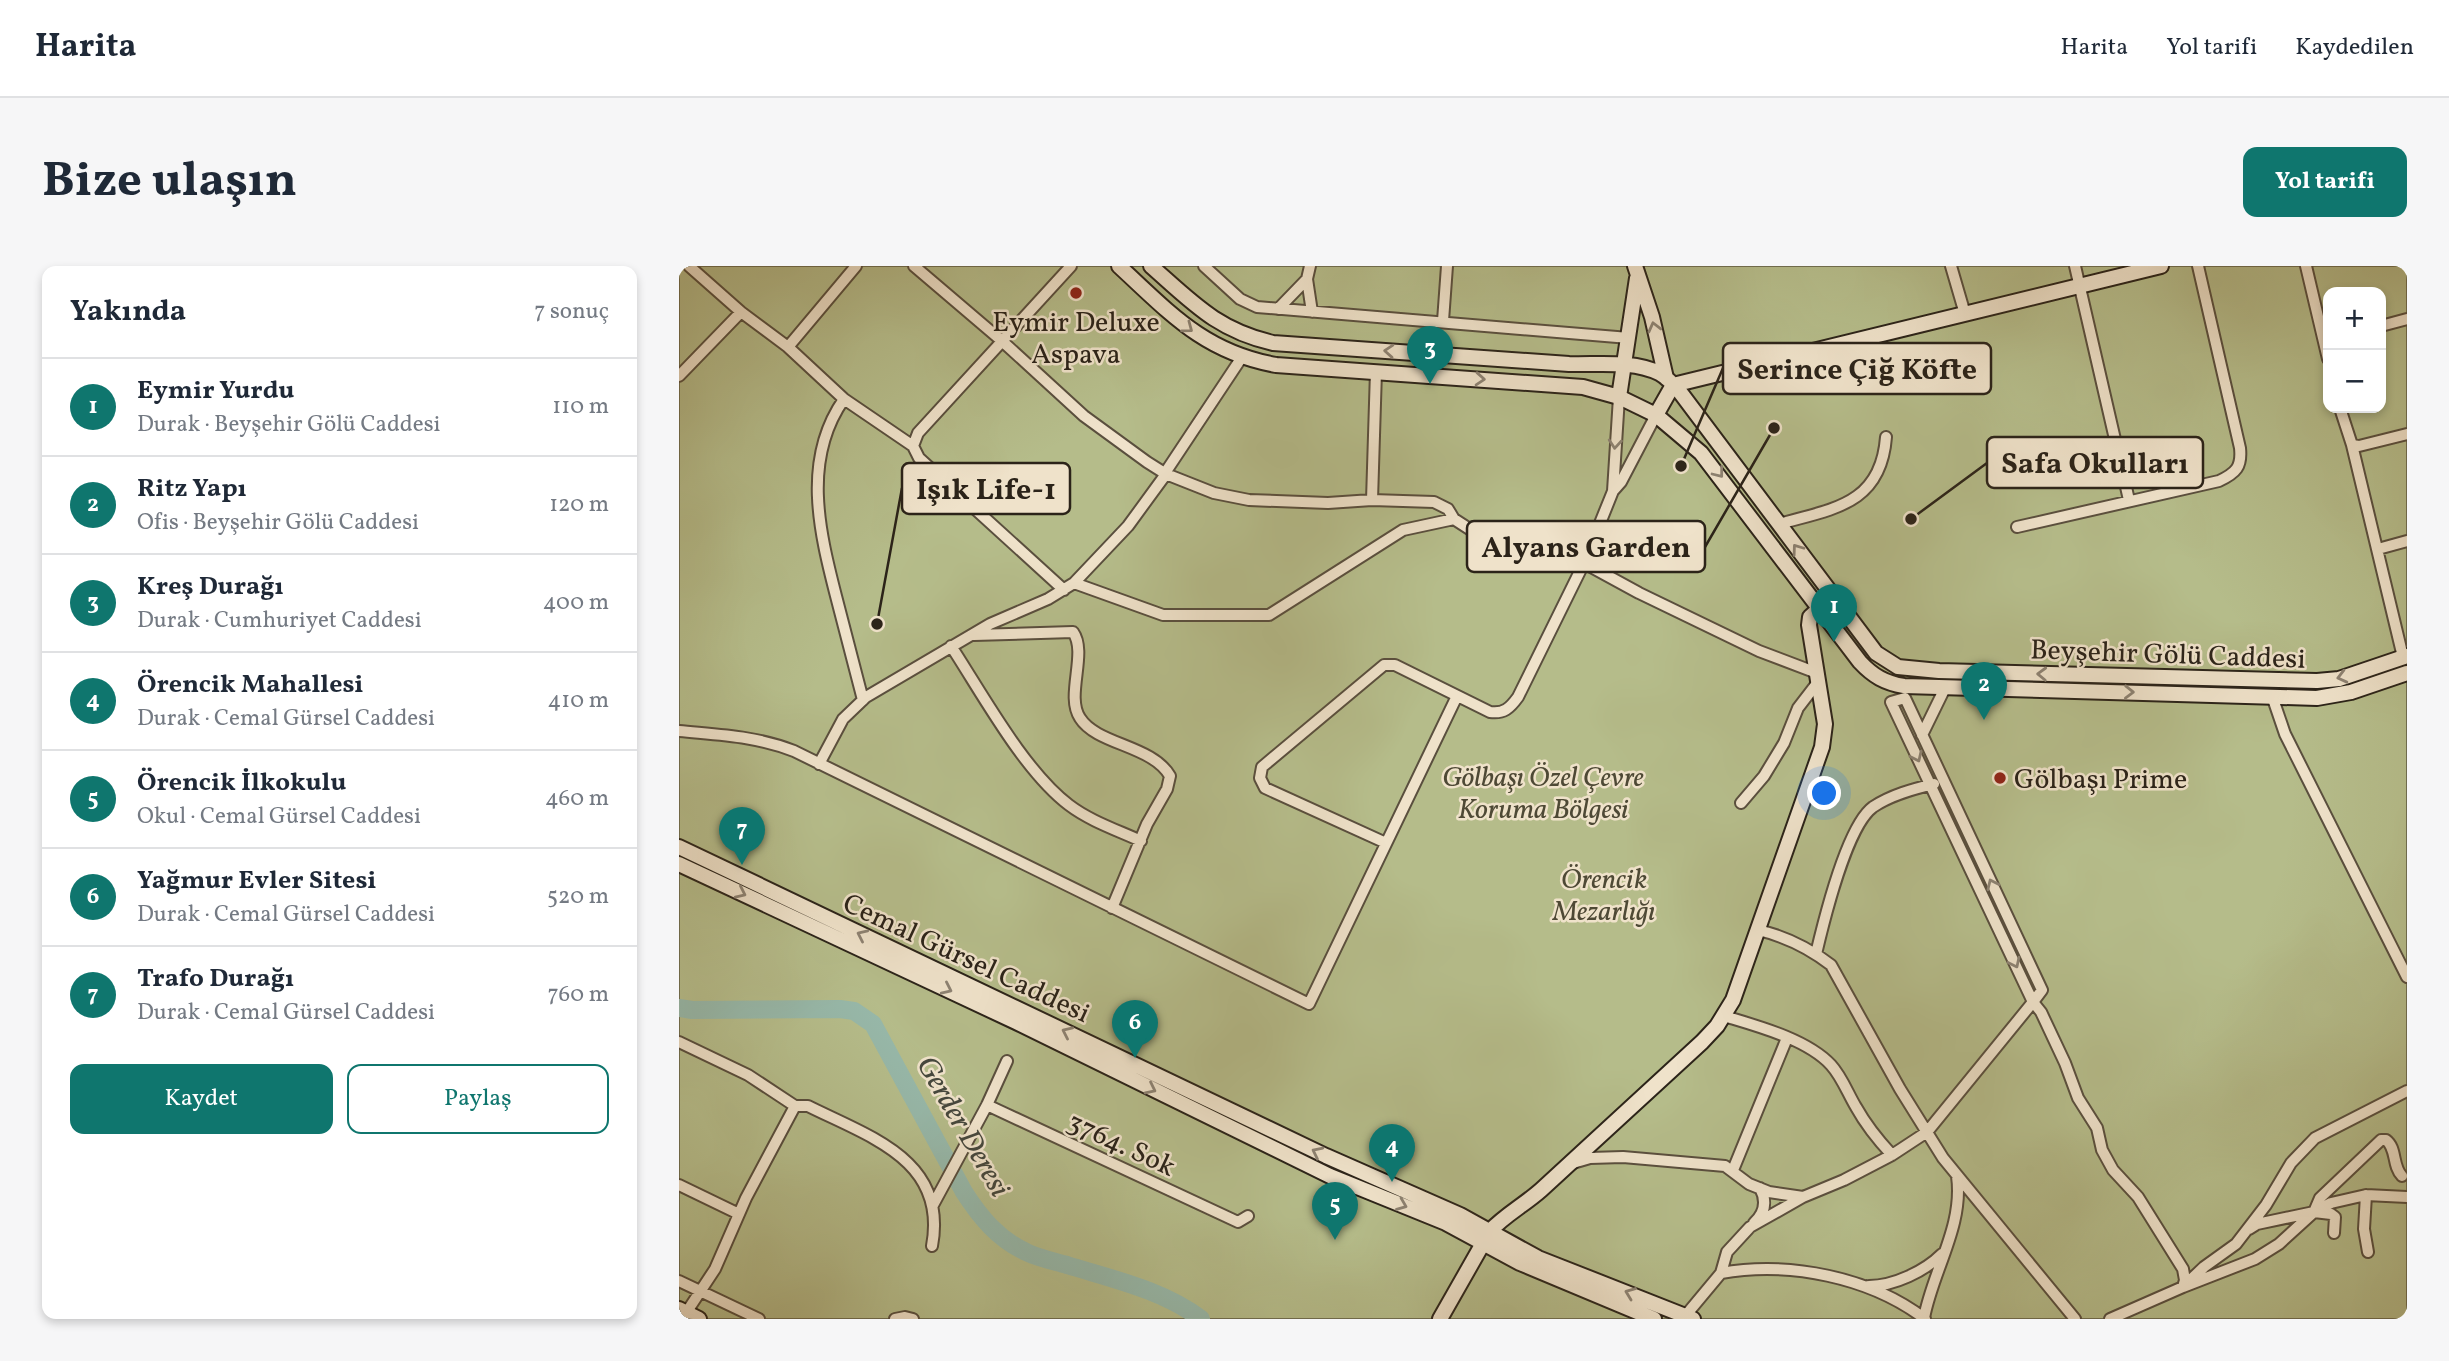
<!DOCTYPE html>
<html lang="tr">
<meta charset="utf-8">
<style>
:root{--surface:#fff;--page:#f6f6f7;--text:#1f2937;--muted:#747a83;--line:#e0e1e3;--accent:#0f766e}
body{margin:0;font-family:Vollkorn,serif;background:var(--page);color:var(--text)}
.controls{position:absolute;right:21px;top:21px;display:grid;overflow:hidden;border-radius:14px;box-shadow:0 4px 10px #0003}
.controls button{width:63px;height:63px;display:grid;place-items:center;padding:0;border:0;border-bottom:2px solid var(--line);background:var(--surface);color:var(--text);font:35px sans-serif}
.you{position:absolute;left:1146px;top:528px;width:24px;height:24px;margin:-18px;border:5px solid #fff;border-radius:50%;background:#1a73e8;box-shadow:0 0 0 10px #1a73e833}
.badge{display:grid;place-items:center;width:46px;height:46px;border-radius:50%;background:var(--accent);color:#fff;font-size:23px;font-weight:700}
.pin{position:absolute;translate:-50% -58px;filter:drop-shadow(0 2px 4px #0008)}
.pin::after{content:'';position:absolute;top:37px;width:24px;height:21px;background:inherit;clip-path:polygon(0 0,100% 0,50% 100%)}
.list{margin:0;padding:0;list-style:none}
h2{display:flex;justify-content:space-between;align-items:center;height:91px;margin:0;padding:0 28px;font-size:30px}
h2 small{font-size:23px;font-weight:400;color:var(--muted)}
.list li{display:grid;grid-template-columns:46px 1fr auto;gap:21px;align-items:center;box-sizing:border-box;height:98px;padding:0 28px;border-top:2px solid var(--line)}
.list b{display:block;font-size:26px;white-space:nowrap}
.list p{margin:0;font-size:23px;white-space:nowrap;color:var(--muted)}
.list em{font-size:23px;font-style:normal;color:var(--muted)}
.actions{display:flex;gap:14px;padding:21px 28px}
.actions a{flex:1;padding:16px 0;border:2px solid var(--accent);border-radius:14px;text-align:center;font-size:24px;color:var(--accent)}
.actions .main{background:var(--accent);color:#fff}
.map{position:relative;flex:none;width:1728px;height:1053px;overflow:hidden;border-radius:14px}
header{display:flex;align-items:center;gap:42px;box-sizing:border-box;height:98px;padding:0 35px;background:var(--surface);border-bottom:2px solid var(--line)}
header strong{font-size:33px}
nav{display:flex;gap:38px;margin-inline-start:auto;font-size:24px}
.intro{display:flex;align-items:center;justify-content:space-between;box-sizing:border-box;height:168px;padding:0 42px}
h1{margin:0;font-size:49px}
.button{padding:18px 32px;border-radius:14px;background:var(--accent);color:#fff;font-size:24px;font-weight:700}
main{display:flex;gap:42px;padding:0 42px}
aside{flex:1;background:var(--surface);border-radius:14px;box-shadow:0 4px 10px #0003}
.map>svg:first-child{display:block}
.green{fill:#b5bc8a;stroke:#707052;stroke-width:2;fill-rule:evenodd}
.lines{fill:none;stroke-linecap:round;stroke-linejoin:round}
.river{stroke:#97b8a9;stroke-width:18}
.street-casing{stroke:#5a4f3e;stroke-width:14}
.secondary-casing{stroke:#2b2319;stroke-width:18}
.street{stroke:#efe2ca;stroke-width:10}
.secondary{stroke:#efe2ca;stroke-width:14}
.oneway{stroke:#8d8272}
.poi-dot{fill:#8f2418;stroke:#efe2ca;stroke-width:2.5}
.labels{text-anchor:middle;stroke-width:5;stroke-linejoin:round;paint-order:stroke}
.poi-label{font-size:28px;fill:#2b2319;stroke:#efe2ca}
.street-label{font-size:28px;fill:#2b2319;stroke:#efe2ca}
.park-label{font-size:28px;font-style:italic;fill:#4e4935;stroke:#efe2ca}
.water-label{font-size:30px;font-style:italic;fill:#46483d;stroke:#efe2ca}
.leader{fill:none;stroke:#2b2319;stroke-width:2.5}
.callout-dot{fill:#2b2319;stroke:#efe2ca;stroke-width:2.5}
.callout{fill:#efe2ca;stroke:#2b2319;stroke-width:2.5}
.callout-label{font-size:30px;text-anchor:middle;font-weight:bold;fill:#2b2319}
</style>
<header>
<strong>Harita</strong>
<nav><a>Harita</a><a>Yol tarifi</a><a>Kaydedilen</a></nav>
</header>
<div class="intro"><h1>Bize ulaşın</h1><a class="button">Yol tarifi</a></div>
<main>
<aside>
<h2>Yakında<small>7 sonuç</small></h2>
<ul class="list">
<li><span class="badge">1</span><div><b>Eymir Yurdu</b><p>Durak · Beyşehir Gölü Caddesi</p></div><em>110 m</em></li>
<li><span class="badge">2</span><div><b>Ritz Yapı</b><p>Ofis · Beyşehir Gölü Caddesi</p></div><em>120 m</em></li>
<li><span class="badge">3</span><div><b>Kreş Durağı</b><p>Durak · Cumhuriyet Caddesi</p></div><em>400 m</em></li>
<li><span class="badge">4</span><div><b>Örencik Mahallesi</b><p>Durak · Cemal Gürsel Caddesi</p></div><em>410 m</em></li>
<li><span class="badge">5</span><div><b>Örencik İlkokulu</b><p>Okul · Cemal Gürsel Caddesi</p></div><em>460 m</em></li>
<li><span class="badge">6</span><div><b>Yağmur Evler Sitesi</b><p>Durak · Cemal Gürsel Caddesi</p></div><em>520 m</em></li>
<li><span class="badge">7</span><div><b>Trafo Durağı</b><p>Durak · Cemal Gürsel Caddesi</p></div><em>760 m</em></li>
</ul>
<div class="actions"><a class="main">Kaydet</a><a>Paylaş</a></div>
</aside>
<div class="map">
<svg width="1728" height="1053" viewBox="0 0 1728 1053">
<rect width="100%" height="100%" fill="#e7d3ad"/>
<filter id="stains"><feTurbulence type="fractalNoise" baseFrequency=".00286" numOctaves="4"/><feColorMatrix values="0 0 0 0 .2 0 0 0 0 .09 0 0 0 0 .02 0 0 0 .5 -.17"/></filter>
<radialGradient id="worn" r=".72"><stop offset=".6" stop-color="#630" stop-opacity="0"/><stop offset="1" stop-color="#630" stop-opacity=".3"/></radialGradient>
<!-- green -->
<path class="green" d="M0 0H1728V1053H0ZM1649 26H1702V142H1649Z"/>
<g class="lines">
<!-- river -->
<path class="river" d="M0 742 13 744 161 743 175 745 194 758 285 926C301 951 319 973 347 986 359 992 374 995 388 999 433 1013 484 1024 522 1053"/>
<defs>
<path id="street" d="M10 0 62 46 109 81
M177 0 109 81 165 133 234 180
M235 0 323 75 405 150 468 196 487 208 535 227 570 234 649 237 693 234 755 236 769 243 775 253 792 264 905 297 960 327 1080 385 1138 407
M525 0 561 33 578 41 950 72
M631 0 628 13 633 46
M1272 0 1286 48
M1396 0 1450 234
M1627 0 1649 93
M599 43 628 13
M764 55 768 0
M1702 60 1728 53
M0 110 62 46
M165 133C123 193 140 264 157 330 166 364 175 399 184 434
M1661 142 1673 179 1724 391
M1673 179 1680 180 1728 168
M486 207 563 91
M934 225 942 216 977 149
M693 234 697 105
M1100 258C1153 243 1202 239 1207 171
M1338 261 1540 215C1557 207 1563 201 1561 182L1519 0
M1699 283 1728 275
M395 317 484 349H590L724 264 775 253
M385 324 240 192 234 180 239 167 392 0
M295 369 394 366C409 387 386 430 401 452 418 479 473 479 491 510L488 523 468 558 433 642
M272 380C304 429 345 505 390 539 411 555 438 564 462 575
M1593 430 1606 468 1728 711
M0 465C40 469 77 470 115 485L630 738 778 430
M1243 469 1266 422
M140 498 164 453 187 431 311 358 369 333 395 317 449 260 487 208
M1062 537 1085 510 1105 477 1119 442 1139 416
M707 577 586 522 581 512 583 501 705 399H716L811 446C825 448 831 442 839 431L905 297 934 225 940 131
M1079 664C1105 670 1130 682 1152 699L1221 823 1264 892 1396 1053
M1137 688C1145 654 1168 560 1194 541 1212 529 1234 523 1255 518
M1045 750C1078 760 1128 773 1152 799 1163 811 1169 828 1177 841 1187 859 1199 874 1213 889
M0 776 69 809 116 840H129C191 871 269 894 253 980
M308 839 559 956 569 950
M894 897 911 892 944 891 1046 900 1070 918 1090 926 1124 931
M1054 904 1108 772
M0 919 60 948
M1687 929 1685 963 1689 986
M254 939 308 839 328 795
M1635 946 1652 948 1656 951 1655 967
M1075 957C1086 947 1088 935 1081 922
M1570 963 1578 958 1635 946 1641 932 1702 874H1707C1718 882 1713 900 1723 910
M1042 1007C1110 995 1191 1011 1246 1053
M0 1015 80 1053
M1506 1019 1525 1001 1557 978 1587 939 1612 897 1636 872 1728 825
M1190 1020C1215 1020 1246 1005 1263 988
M7 1047 36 1003 67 932 116 840
M1007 1049 1042 1007 1048 986 1071 961 1124 931 1165 914 1213 889 1248 866 1354 736 1363 724 1226 432 1212 436 1354 736 1362 746 1386 797 1399 832 1418 862 1423 884 1434 904 1459 931 1504 1003 1506 1014 1504 1021
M1245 1052C1254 1004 1285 960 1278 910
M216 1053 226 1051 234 1053
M1431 1053 1504 1021 1576 993 1600 978 1635 946 1652 937 1687 929 1728 931"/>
<path id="secondary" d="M440 0C491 47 525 86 597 99L904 121 940 131 977 149 1022 187 1181 396C1194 410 1206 417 1225 420L1638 432 1672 426 1728 407
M472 0C514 37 538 64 594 77L890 98C918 99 954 94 980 107 989 112 995 119 1001 126L1197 387 1219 401 1260 405 1638 415 1660 413 1728 390
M956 0 973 51 987 112
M940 131 958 12
M977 149 994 119 1482 0
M0 581 647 890 781 949 859 992 1014 1053
M0 598 337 756 651 910 767 957 841 997 975 1053
M0 1043 20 1053
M761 1053 811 965C826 949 845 939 862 924L1023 776 1038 760 1054 734 1143 481 1146 458 1130 359 1131 351 1141 342"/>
</defs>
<!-- street casing -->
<use href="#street" class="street-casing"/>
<!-- secondary casing -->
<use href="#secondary" class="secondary-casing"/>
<!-- street -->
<use href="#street" class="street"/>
<!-- secondary -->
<use href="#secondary" class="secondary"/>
</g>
<!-- one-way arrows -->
<defs><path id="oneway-chevron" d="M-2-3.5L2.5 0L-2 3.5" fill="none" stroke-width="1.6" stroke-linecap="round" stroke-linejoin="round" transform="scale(1.75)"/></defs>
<g class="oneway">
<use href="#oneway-chevron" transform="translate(975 61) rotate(-104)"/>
<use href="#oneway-chevron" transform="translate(509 62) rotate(37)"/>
<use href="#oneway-chevron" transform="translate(710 85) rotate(-176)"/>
<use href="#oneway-chevron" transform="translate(801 113) rotate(4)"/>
<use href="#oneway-chevron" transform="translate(936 178) rotate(95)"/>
<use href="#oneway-chevron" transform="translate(1040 207) rotate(52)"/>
<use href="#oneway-chevron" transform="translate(1118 283) rotate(-126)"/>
<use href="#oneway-chevron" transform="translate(1363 408) rotate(-178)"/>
<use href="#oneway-chevron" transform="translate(1663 411) rotate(166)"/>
<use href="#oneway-chevron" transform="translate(1450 426) rotate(1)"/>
<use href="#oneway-chevron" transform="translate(1238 491) rotate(65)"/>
<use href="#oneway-chevron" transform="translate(1313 618) rotate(-115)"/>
<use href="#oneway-chevron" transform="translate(62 627) rotate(25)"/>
<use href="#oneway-chevron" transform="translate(183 669) rotate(-155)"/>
<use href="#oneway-chevron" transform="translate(1336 697) rotate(64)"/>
<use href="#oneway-chevron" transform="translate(268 723) rotate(25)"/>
<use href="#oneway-chevron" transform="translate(388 766) rotate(-155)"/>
<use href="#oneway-chevron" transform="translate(472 823) rotate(26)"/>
<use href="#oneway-chevron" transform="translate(638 886) rotate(-154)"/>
<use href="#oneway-chevron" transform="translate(723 939) rotate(22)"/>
<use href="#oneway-chevron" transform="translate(951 1027) rotate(-159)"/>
</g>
<!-- markers -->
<g class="poi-dot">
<circle cx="397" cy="27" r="7"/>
<circle cx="1321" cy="512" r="7"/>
</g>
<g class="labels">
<!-- poi labels -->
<g class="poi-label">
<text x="397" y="65">Eymir Deluxe<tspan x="397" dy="32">Aspava</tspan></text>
<text x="1335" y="522" text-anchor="start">Gölbaşı Prime</text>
</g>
<!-- street labels -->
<g class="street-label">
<text transform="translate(1489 387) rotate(2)" y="10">Beyşehir Gölü Caddesi</text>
<text transform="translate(288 691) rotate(25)" y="10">Cemal Gürsel Caddesi</text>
<text transform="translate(443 877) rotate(25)" y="10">3764. Sok</text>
</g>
<!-- park labels -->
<g class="park-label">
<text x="864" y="520">Gölbaşı Özel Çevre<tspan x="864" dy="32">Koruma Bölgesi</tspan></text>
<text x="925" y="622">Örencik<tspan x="925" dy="32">Mezarlığı</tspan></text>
</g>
<!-- water labels -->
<g class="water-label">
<text transform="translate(285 860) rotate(60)" y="10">Gerder Deresi</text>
</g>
</g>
<!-- callouts -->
<path class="leader" d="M1002 200L1044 102M1232 253L1308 197M198 358L223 222M1095 162L1026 281"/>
<g class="callout-dot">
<circle cx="1002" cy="200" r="7"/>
<circle cx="1232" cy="253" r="7"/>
<circle cx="198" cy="358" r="7"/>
<circle cx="1095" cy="162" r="7"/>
</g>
<g class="callout">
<rect x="1044" y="77" width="268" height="51" rx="7"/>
<rect x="1308" y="171" width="216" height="51" rx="7"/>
<rect x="223" y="197" width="168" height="51" rx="7"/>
<rect x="788" y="255" width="238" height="51" rx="7"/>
</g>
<g class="callout-label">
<text x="1178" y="113">Serince Çiğ Köfte</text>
<text x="1416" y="207">Safa Okulları</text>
<text x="307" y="233">Işık Life-1</text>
<text x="907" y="291">Alyans Garden</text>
</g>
<rect width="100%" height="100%" filter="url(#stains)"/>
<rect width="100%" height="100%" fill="url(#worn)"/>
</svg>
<div class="controls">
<button>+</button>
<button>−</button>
</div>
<div class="you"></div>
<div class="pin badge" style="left:1155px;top:376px">1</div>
<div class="pin badge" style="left:1305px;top:454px">2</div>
<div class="pin badge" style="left:751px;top:118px">3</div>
<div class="pin badge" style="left:713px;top:916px">4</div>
<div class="pin badge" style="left:656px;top:974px">5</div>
<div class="pin badge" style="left:456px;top:792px">6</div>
<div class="pin badge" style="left:63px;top:599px">7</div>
</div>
</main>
